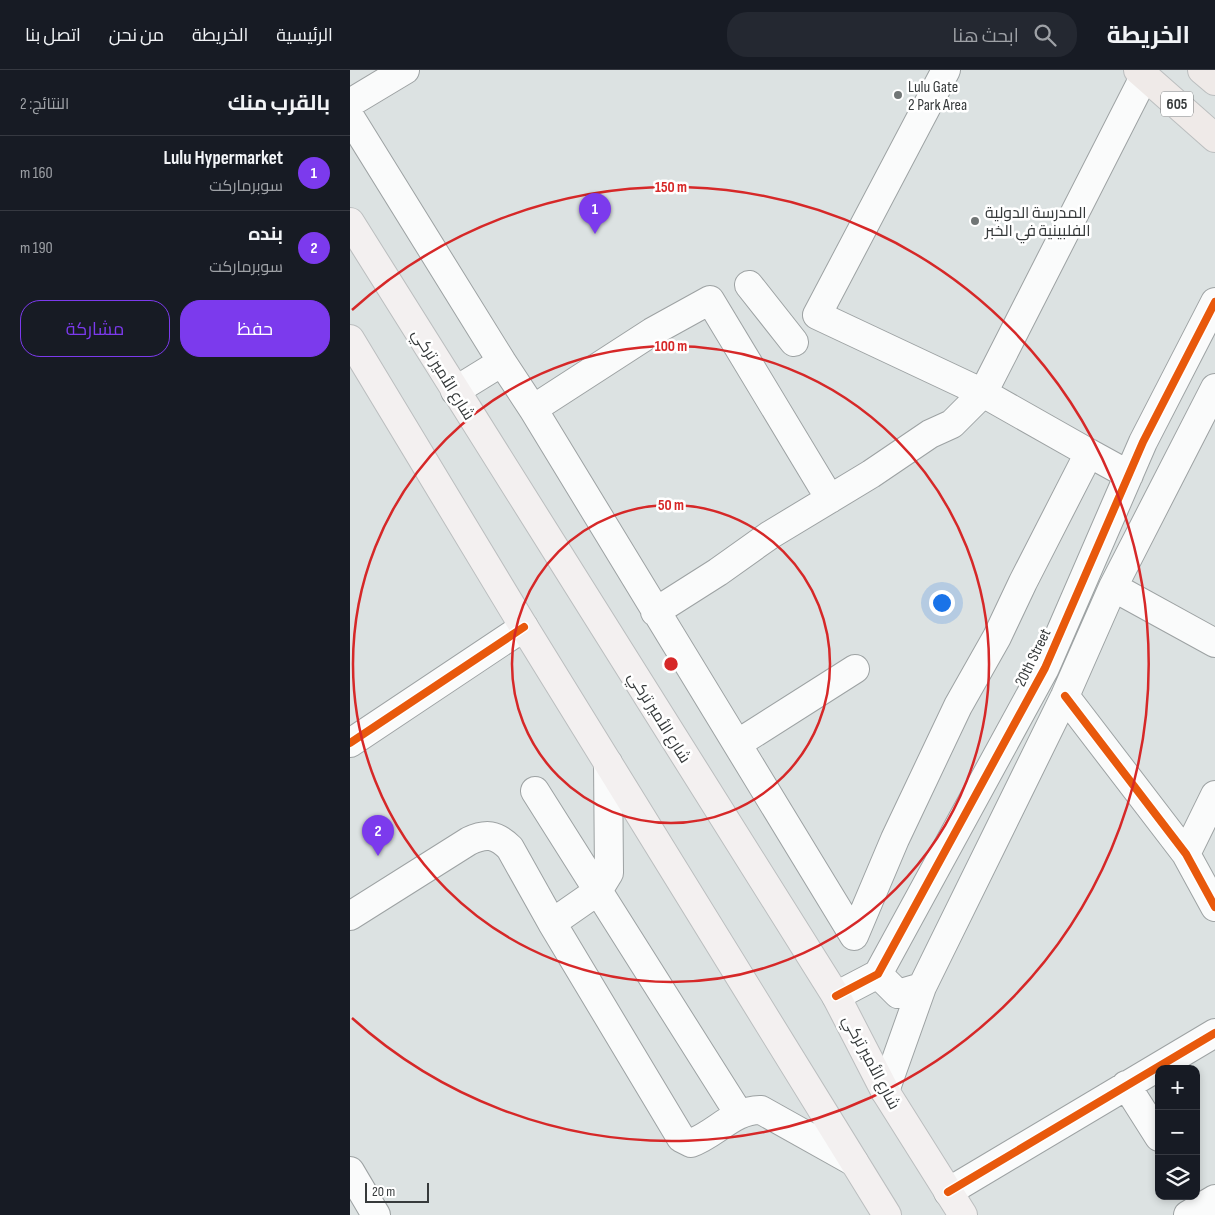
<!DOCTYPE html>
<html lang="ar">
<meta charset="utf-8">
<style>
:root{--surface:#171b24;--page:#242831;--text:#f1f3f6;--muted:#9ea1a6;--line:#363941;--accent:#7c3aed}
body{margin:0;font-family:"Sofia Sans Condensed",Cairo,sans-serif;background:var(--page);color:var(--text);direction:rtl}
.controls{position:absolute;right:15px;bottom:15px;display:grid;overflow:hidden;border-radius:10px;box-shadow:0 2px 8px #0003}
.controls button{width:45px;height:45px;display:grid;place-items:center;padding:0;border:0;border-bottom:1px solid var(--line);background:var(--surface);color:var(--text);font:25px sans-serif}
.scale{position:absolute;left:15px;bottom:12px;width:64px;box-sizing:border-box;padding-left:5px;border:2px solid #363a3b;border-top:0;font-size:14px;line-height:18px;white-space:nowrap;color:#363a3b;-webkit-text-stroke:4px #fff;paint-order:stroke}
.you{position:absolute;left:591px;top:532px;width:18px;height:18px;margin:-12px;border:4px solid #fff;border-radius:50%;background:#1a73e8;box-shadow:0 0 0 8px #1a73e833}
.badge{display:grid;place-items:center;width:32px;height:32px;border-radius:50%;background:var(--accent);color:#fff;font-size:16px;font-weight:700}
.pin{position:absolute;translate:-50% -41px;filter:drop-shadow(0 1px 2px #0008)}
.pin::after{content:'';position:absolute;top:26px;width:18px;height:15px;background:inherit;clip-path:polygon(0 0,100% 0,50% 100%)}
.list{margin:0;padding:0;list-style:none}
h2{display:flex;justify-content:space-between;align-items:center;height:65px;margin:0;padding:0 20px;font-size:21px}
h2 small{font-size:16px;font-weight:400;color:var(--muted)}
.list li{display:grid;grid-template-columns:32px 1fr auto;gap:15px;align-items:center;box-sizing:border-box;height:75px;padding:0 20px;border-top:1px solid var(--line)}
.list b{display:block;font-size:19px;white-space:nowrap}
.list p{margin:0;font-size:16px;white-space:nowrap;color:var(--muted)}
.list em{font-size:16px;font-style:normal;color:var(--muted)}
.actions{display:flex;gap:10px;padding:15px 20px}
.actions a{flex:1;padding:11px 0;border:1px solid var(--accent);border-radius:20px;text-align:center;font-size:18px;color:var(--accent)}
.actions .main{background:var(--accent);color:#fff}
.icon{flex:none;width:28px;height:28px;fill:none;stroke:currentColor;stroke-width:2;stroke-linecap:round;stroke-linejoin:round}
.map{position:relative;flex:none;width:865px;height:1145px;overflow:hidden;direction:ltr}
header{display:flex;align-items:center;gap:30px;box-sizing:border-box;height:70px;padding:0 25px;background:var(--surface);border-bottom:1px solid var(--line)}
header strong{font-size:24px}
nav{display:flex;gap:28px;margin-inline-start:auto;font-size:18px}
.search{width:350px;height:45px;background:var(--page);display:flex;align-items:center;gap:12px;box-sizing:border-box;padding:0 18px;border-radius:20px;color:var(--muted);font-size:19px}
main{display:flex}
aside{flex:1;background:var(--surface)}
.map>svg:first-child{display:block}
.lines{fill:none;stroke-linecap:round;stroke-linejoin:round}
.minor-casing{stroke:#9da2a3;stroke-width:30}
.major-casing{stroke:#bbbebf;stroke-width:30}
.highway-casing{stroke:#bbbebf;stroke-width:30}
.minor{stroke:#fafbfb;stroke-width:28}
.major{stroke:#f3f0f0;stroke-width:28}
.highway{stroke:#efeae8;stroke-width:28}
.cycleway-casing{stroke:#fff;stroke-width:11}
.cycleway{stroke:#e8590c;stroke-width:8}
.ring{fill:none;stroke:#d62828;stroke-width:2.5}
.poi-dot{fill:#707575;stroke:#fff;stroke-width:2}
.labels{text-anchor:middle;stroke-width:5;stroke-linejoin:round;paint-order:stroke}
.shield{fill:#fff;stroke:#727576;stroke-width:1}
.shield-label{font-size:15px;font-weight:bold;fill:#363a3b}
.poi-label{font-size:16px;fill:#363a3b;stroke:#fff;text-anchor:start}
.street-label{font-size:16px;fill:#363a3b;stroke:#fff}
.centre{fill:#d62828;stroke:#fff;stroke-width:2.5}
.ring-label{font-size:15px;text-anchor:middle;font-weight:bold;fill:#d62828;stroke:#fff;stroke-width:5;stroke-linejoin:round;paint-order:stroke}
</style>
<header>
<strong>الخريطة</strong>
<div class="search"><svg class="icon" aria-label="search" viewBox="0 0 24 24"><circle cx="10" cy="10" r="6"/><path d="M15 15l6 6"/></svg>ابحث هنا</div>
<nav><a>الرئيسية</a><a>الخريطة</a><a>من نحن</a><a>اتصل بنا</a></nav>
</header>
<main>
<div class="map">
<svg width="865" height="1145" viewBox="0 0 865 1145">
<rect width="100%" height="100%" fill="#dce2e2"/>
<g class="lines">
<defs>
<path id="minor" d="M0 33 55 0
M0 47 152 292 183 339 504 866 545 769 608 636 647 567 673 512 739 383 633 323 467 245 596 0
M399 215 444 272
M105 321 152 292
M183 339 302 262 360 230 480 429
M739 383 779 405
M763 517 865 573
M305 542 368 502 420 465 521 404 580 364 602 354 633 323 795 5
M715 626 836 784 865 837
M0 673 174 557
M387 674 505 599
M185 721 389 1044
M836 784 865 725
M0 846 119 771C136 763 146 764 160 778L202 853 331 1068 341 1073C365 1065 384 1039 411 1040L504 1092
M202 853 248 821 259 803 258 693
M528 904 548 924 572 917
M486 926 528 904 695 598 793 372 865 232
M776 1015 809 1067
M535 1021 572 917 715 626 763 517 865 318
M0 1101 26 1145
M598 1122 865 963
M838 1145 865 1129"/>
<path id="major" d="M0 152 486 926 535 1021 613 1145
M0 269 174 557 537 1145"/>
<path id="highway" d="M788 0 865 68
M852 0 865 11"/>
</defs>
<!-- minor casing -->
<use href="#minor" class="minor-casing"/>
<!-- major casing -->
<use href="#major" class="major-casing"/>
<!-- highway casing -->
<use href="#highway" class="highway-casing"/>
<!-- minor -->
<use href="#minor" class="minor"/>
<!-- major -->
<use href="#major" class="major"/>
<!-- highway -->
<use href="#highway" class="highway"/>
<defs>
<path id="cycleway" d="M715 626 836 784 865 837
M0 673 174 557
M486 926 528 904 695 598 793 372 865 232
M598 1122 865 963"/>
</defs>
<!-- cycleway casing -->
<use href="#cycleway" class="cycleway-casing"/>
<!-- cycleway -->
<use href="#cycleway" class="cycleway"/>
</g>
<!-- distance rings -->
<g class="ring">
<circle cx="321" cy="594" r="159"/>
<circle cx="321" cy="594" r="318"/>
<path d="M2 240A477 477 0 1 1 2 948"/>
</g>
<!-- markers -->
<g class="poi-dot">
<circle cx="548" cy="25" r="5"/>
<circle cx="625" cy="151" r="5"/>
</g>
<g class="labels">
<!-- shield labels -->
<rect class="shield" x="811" y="21.5" width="32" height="25" rx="4"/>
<g class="shield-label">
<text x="827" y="39">605</text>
</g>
<!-- poi labels -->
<g class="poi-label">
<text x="558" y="22">Lulu Gate<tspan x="558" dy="18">2 Park Area</tspan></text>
<text x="635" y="148">المدرسة الدولية<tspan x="635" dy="18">الفلبينية في الخبر</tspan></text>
</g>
<!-- street labels -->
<g class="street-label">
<text transform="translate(94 304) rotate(58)" y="6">شارع الأمير تركي</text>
<text transform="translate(682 587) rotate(-64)" y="6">20th Street</text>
<text transform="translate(310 647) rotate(58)" y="6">شارع الأمير تركي</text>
<text transform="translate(522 992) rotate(62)" y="6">شارع الأمير تركي</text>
</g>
</g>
<circle cx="321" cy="594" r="8" class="centre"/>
<g class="ring-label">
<text x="321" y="122">150 m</text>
<text x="321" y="281">100 m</text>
<text x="321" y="440">50 m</text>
</g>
</svg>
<div class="controls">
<button>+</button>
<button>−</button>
<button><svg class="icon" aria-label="layers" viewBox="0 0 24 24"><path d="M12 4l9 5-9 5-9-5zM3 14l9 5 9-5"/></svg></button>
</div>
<div class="scale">20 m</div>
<div class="you"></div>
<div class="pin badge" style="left:245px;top:164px">1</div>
<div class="pin badge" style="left:28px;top:786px">2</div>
</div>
<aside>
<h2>بالقرب منك<small>النتائج: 2</small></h2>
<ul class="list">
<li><span class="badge">1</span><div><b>Lulu Hypermarket</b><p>سوبرماركت</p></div><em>160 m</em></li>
<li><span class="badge">2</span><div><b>بنده</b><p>سوبرماركت</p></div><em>190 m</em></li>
</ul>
<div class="actions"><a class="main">حفظ</a><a>مشاركة</a></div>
</aside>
</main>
